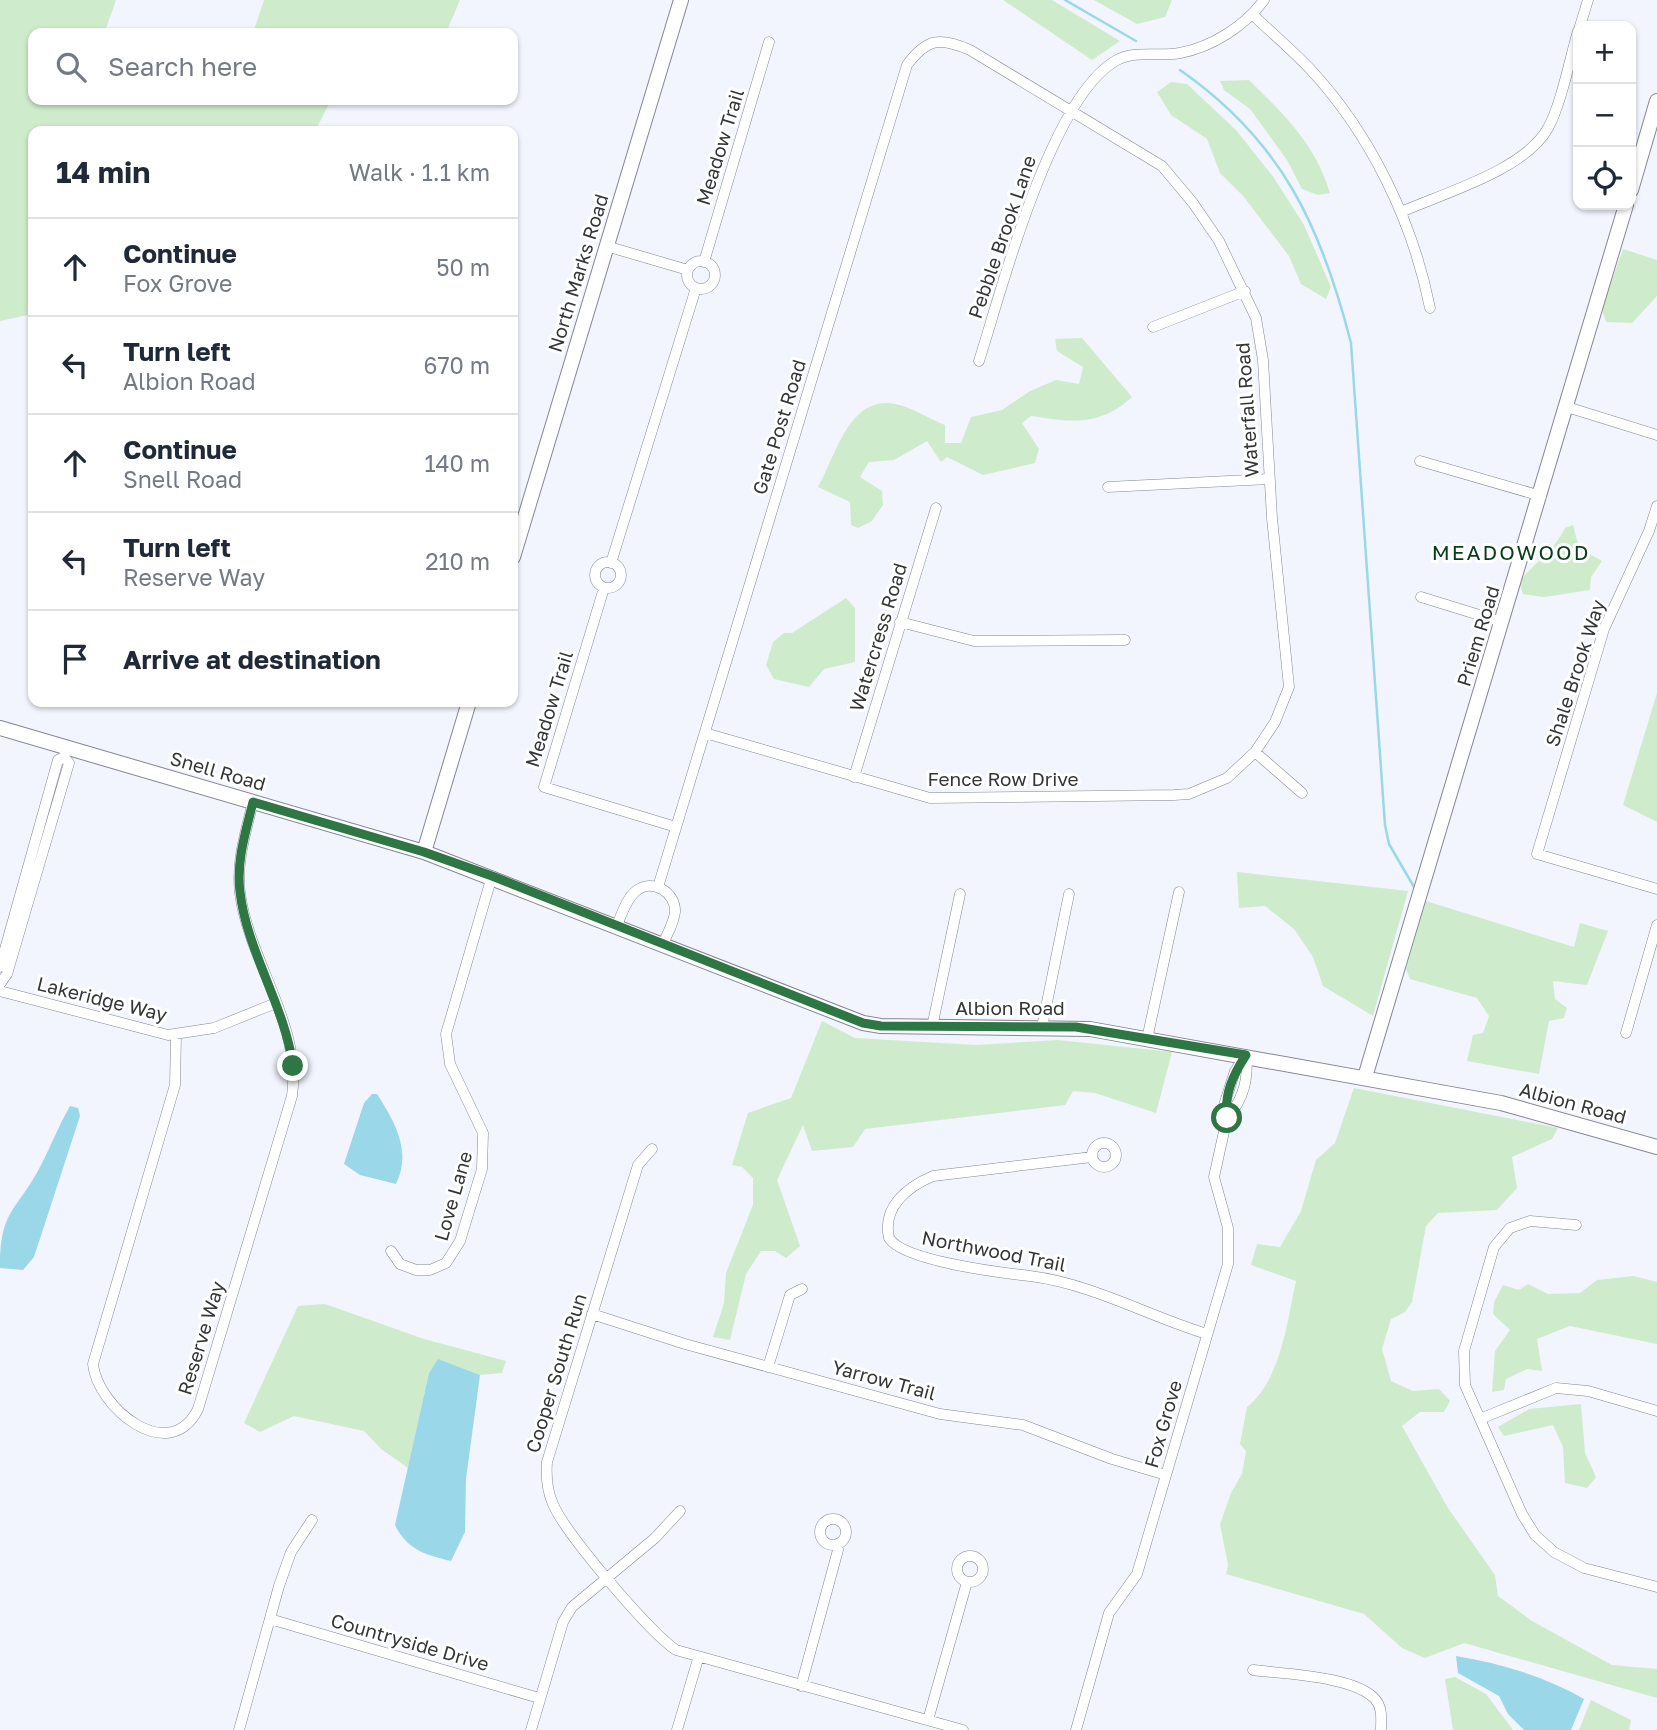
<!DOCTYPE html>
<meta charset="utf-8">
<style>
:root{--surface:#fff;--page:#f6f6f7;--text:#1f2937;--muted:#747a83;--line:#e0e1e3}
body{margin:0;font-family:"Golos Text",sans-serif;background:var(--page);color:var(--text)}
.controls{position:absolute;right:21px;top:21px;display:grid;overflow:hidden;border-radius:14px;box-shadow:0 2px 5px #0004}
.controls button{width:63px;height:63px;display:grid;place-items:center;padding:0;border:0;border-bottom:2px solid var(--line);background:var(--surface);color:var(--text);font:35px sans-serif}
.stop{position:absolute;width:21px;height:21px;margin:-16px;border:5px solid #2e7744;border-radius:50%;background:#fff}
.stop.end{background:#2e7744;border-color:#fff;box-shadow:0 2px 7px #0008}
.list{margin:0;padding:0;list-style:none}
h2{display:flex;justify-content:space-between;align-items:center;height:91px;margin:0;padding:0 28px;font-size:30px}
h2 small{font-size:23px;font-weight:400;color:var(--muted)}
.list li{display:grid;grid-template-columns:46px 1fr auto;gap:21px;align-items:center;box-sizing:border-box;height:98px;padding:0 28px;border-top:2px solid var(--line)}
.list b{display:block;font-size:26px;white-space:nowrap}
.list p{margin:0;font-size:23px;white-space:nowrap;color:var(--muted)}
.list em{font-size:23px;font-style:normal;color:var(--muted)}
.icon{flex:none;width:38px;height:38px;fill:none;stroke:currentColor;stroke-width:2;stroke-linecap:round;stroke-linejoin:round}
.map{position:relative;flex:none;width:1657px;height:1730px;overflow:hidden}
.search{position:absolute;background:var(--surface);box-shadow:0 2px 5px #0004;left:28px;top:28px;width:490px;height:77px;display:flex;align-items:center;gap:18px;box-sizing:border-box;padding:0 24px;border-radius:14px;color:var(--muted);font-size:26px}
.panel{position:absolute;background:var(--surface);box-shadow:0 2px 5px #0004;left:28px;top:126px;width:490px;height:581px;border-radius:14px}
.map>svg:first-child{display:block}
.green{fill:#ceeccb}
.water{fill:#9ad8e9}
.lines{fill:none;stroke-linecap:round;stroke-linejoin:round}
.stream{stroke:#9ad8e9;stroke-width:2.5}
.street-casing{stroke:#848792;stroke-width:11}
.secondary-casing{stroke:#848792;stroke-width:16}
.street{stroke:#fff;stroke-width:10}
.secondary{stroke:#fff;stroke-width:14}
.route{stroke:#2e7744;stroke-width:9}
.labels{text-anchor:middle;stroke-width:6;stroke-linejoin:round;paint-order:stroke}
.street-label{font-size:19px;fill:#343539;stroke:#fff}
.neighbourhood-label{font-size:21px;letter-spacing:2px;fill:#093e1c;stroke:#fff}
</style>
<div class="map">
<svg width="1657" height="1730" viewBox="0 0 1657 1730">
<rect width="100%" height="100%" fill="#f2f4fe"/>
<!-- green -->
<path class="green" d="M0 0H116L105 31 110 33H33V100H331L315 131H33V314L0 321Z
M264 0H460L446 33H253Z
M1003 0H1052L1120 41 1092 60Z
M1094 0H1172L1165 17 1137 24Z
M1249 80C1284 114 1316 145 1330 193L1318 195 1302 189 1287 160 1250 109 1224 90 1220 81Z
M1171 82 1187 84 1236 130 1274 178 1304 225 1331 287 1326 299 1301 284 1289 256 1244 197 1220 173 1207 139 1171 115 1157 92Z
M1623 249 1657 260V296L1632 323 1606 322 1602 309Z
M1082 338 1132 397C1099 427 1072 422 1031 416L1022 423 1039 449 1035 463 983 475 947 457 941 462 927 441 894 460 869 462 860 477 882 491 883 505 872 521 858 528 851 525 850 502 818 487C836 456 849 395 895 404 912 407 929 419 945 425V443H961L971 417 1002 410 1030 391 1056 380 1079 384 1083 367 1057 351 1055 339Z
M1573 525 1579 548 1602 561 1591 577 1590 590 1544 597 1523 594 1519 582C1535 562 1554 551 1565 528Z
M846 598 855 608V662L824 669 809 687 774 679 766 665 773 642 784 633H792Z
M1657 693V822L1623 805Z
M1237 872 1408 891 1373 1016 1323 986 1313 957 1294 929 1265 906 1239 908Z
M1426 901 1574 947 1580 923 1608 931 1587 985 1553 981 1555 999 1567 1008 1564 1018 1549 1021 1539 1074 1467 1061 1473 1035 1483 1033 1489 1016 1477 998 1410 979 1406 969Z
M822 1021 855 1038 976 1045 1058 1040 1172 1052 1156 1113 1095 1093 1073 1091 1065 1105 865 1129 853 1147 812 1151 803 1125 777 1180 800 1246 786 1258 775 1251H761L746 1274 730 1340 713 1337 724 1303 726 1273 753 1205V1178L742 1167 732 1165 748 1113 791 1098Z
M1354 1088 1558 1128 1552 1139 1512 1157 1517 1188 1497 1210 1438 1213 1426 1226 1412 1302 1405 1312 1391 1319 1382 1349 1391 1381 1413 1391 1439 1389 1450 1401 1444 1412H1420L1402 1426 1448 1508 1495 1575 1498 1596 1532 1621 1612 1665 1657 1669V1698L1464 1643 1425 1658 1402 1648 1364 1614 1226 1574 1228 1565 1220 1524 1231 1493 1242 1474 1246 1451 1240 1444 1247 1407C1281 1380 1287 1322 1296 1281L1251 1265 1257 1244 1280 1247 1301 1211 1316 1160 1335 1143Z
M1633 1276 1657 1282V1344L1570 1326 1537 1339 1542 1371 1527 1369 1506 1379 1504 1390 1492 1392 1495 1351 1510 1330 1493 1314 1494 1302 1503 1285 1519 1290 1528 1284 1548 1294 1580 1293 1597 1280Z
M325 1304 424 1339 506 1361 502 1373 480 1375 438 1360 429 1373 408 1468 381 1449 364 1431 294 1416 260 1432 244 1423 298 1306Z
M1581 1404 1585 1453 1596 1477 1587 1488 1565 1483 1563 1447 1553 1425 1504 1436 1498 1427 1529 1409Z
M1455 1677 1486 1694 1513 1730H1453L1445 1679Z
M1591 1700 1631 1720 1629 1730H1579Z"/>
<!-- water -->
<path class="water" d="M372 1094H377C395 1122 412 1151 396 1184L360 1175 344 1164 364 1103Z
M70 1106 78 1108 80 1116 34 1257 23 1270 0 1268C0 1208 17 1212 41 1165 51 1146 59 1125 70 1106Z
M438 1359 480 1375 466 1479 465 1532 451 1561C426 1555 407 1550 395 1525L429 1373Z
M1456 1656C1500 1663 1546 1677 1584 1699L1571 1730H1524L1508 1714 1499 1696 1458 1673Z"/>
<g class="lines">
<!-- stream -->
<path class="stream" d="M1065 0 1136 41
M1180 70C1282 141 1321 226 1351 343L1385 825 1389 844 1414 887"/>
<defs>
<path id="street" d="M1253 15C1272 33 1293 51 1311 70 1371 135 1413 222 1430 308
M1580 26 1588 0
M1401 212C1444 193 1525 170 1548 128 1561 105 1570 58 1578 31
M606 246 688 270
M687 275a14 14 0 1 1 28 0a14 14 0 1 1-28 0Z
M704 262 769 42
M1153 327 1245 291
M979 361C1002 289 1051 96 1117 60 1136 50 1160 57 1180 53 1212 47 1245 26 1264 0
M1567 407 1657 435
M1420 461 1541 496
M1108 487 1269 479
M1657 506 1649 531 1604 629 1537 854 1657 889
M595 575a13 13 0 1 1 26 0a13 13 0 1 1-26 0Z
M611 563 696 288
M604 588 544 787 676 827
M1421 597 1502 622
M900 622 974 641 1125 640
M1255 752 1302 793
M854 777 936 508
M658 887 907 65C927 38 940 37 970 50L1162 166 1193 203 1219 241 1256 318 1263 360 1272 518 1289 687 1275 722 1255 752 1227 778 1189 794 1174 795 930 798 705 733
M617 925C622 914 626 899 636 891 652 878 676 892 675 912 674 923 667 934 663 944
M0 967 58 760 64 757 69 763 7 974 0 984
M0 991 168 1035 214 1028 276 1003
M932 1027 960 894
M1042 1027 1069 894
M1626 1033 1657 925
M176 1035 175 1085 93 1364C97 1407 169 1467 198 1409L292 1096C302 1024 249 962 240 893 236 862 246 831 253 802
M1147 1039 1179 892
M1227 1118C1243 1100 1249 1079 1246 1055
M1092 1155a12 12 0 1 1 24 0a12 12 0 1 1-24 0Z
M652 1149 638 1165 547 1462C546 1476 547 1491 553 1504 565 1533 650 1633 676 1650L963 1730
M1092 1157 933 1176C907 1187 882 1207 889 1238 903 1261 1002 1273 1030 1276 1093 1284 1148 1316 1207 1334
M1576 1225 1530 1221 1510 1228 1494 1247 1464 1351 1465 1385 1522 1514 1535 1535 1554 1552 1584 1568 1657 1587
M391 1251 400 1264 416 1270H430L446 1263 460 1241 482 1169 483 1133 450 1064 446 1034 492 876
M592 1314 685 1344 940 1414 1023 1425 1112 1459 1166 1475
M768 1367 790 1295 802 1289
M1480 1419 1556 1388 1588 1391 1657 1411
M820 1532a13 13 0 1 1 26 0a13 13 0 1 1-26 0Z
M957 1569a13 13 0 1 1 26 0a13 13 0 1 1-26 0Z
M270 1619 539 1698
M1253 1670C1284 1674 1354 1676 1375 1699 1383 1708 1381 1719 1381 1730
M801 1686 838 1550 837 1544
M928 1720 967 1582
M239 1730 279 1586 291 1552 312 1520
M531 1730 563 1622 572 1607 655 1538 680 1511
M677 1730 698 1659
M1076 1730 1109 1613 1137 1574 1228 1264V1228L1214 1177 1227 1118 1225 1102 1235 1071 1246 1055"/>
<path id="secondary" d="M1631 190 1657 101
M513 557 681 0
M0 728 424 852 863 1023 881 1026 1090 1029 1501 1103 1657 1147
M424 852 469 702
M1365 1077 1626 205"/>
</defs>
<!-- street casing -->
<use href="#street" class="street-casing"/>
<!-- secondary casing -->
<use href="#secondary" class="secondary-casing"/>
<!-- street -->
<use href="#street" class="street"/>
<!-- secondary -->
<use href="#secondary" class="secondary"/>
</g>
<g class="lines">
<!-- route -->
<path class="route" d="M293 1066C285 1006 247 952 240 892 236 861 246 831 253 802L424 852 492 876 863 1023 881 1026 1076 1027 1246 1055C1233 1075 1224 1094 1227 1118"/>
</g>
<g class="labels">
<!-- street labels -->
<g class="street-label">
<text transform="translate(720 147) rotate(-73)" y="7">Meadow Trail</text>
<text transform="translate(1002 237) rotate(-71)" y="7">Pebble Brook Lane</text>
<text transform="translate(578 273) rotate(-73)" y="7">North Marks Road</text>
<text transform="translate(1247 410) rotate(-94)" y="7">Waterfall Road</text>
<text transform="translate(779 427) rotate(-73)" y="7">Gate Post Road</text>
<text transform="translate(1478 636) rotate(-73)" y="7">Priem Road</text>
<text transform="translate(878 637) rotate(-73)" y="7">Watercress Road</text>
<text transform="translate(1575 673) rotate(-72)" y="7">Shale Brook Way</text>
<text transform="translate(549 709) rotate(-73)" y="7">Meadow Trail</text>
<text transform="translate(218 771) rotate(16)" y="7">Snell Road</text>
<text x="1003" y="786">Fence Row Drive</text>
<text transform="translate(102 999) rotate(14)" y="7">Lakeridge Way</text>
<text x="1010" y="1015">Albion Road</text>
<text transform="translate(1573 1103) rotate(15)" y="7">Albion Road</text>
<text transform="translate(453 1196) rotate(-74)" y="7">Love Lane</text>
<text transform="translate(994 1251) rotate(11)" y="7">Northwood Trail</text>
<text transform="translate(201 1338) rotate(-73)" y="7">Reserve Way</text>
<text transform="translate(556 1373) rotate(-73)" y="7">Cooper South Run</text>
<text transform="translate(884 1380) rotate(15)" y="7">Yarrow Trail</text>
<text transform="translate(1163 1424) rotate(-74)" y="7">Fox Grove</text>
<text transform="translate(410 1642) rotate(16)" y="7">Countryside Drive</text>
</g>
<!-- neighbourhood labels -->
<g class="neighbourhood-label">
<text x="1511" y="560">MEADOWOOD</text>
</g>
</g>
</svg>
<div class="controls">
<button>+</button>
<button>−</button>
<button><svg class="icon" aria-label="locate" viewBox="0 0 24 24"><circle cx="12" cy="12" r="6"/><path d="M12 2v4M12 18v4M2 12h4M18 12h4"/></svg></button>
</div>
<div class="stop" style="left:1227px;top:1118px"></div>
<div class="stop end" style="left:293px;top:1066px"></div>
<div class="search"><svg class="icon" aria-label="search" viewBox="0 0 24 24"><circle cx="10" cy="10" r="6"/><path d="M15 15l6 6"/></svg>Search here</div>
<section class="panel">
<h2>14 min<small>Walk · 1.1 km</small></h2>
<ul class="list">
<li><svg class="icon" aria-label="ahead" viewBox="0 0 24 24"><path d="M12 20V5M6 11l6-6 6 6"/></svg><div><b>Continue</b><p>Fox Grove</p></div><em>50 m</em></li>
<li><svg class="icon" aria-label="left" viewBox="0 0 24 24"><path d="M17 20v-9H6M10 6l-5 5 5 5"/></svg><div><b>Turn left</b><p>Albion Road</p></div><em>670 m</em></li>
<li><svg class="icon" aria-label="ahead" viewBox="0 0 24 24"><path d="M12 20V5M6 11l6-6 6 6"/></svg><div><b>Continue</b><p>Snell Road</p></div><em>140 m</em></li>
<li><svg class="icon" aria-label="left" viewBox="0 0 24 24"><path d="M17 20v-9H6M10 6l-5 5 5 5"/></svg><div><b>Turn left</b><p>Reserve Way</p></div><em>210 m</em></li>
<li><svg class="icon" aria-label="arrive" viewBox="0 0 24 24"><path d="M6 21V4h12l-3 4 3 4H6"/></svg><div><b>Arrive at destination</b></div></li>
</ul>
</section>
</div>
